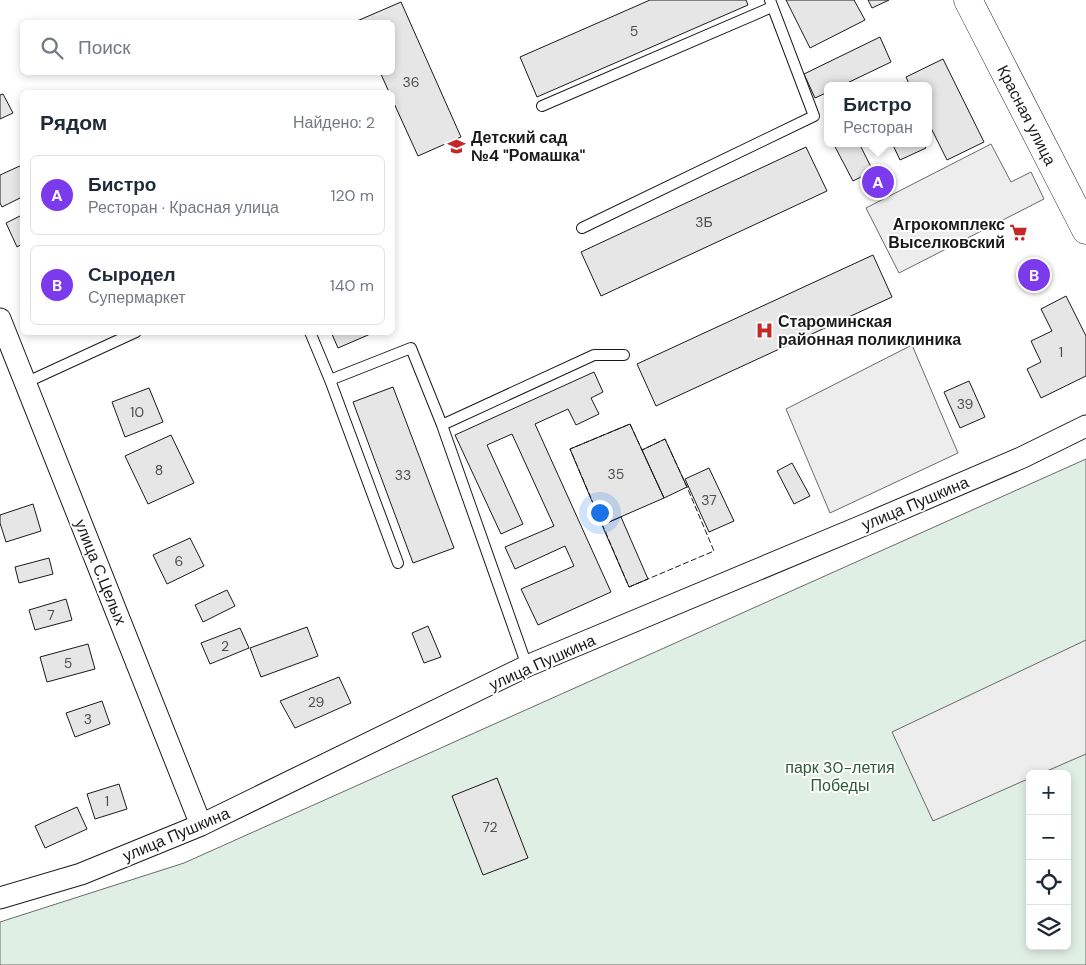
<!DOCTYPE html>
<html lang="ru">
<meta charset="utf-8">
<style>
:root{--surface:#fff;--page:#f6f6f7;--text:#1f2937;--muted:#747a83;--line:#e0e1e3;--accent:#7c3aed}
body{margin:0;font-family:"DM Sans",sans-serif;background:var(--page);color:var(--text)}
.controls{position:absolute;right:15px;bottom:15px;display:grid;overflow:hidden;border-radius:8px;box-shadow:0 2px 8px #0003}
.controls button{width:45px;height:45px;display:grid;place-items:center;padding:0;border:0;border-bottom:1px solid var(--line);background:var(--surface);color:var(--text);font:25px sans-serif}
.you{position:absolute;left:599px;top:512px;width:18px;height:18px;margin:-12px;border:4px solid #fff;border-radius:50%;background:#1a73e8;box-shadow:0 0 0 8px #1a73e833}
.badge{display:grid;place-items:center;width:32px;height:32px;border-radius:50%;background:var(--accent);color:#fff;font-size:16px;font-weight:700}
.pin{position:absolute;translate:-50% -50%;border:2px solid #fff;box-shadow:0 1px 5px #0006}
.popup{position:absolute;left:824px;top:82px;width:108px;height:65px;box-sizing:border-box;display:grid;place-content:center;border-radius:8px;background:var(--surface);filter:drop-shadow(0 1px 4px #0005);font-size:16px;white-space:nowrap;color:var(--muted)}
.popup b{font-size:19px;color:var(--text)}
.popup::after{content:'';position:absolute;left:50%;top:100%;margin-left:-10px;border:10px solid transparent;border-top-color:var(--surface)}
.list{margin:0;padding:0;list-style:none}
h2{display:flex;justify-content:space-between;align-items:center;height:65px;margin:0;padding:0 20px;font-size:21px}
h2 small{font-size:16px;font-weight:400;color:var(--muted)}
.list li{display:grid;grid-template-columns:32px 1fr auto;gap:15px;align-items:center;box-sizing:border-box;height:80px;margin:0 10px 10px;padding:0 10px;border:1px solid var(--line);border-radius:8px}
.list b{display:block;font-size:19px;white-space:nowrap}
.list p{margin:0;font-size:16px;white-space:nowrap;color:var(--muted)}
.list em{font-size:16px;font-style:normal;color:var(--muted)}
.icon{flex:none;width:28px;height:28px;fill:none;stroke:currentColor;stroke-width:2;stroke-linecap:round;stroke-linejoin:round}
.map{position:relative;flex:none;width:1086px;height:965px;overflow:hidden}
.search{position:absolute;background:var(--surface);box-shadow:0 2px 8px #0003;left:20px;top:20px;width:375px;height:55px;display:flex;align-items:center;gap:12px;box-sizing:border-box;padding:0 18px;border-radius:8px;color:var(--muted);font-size:19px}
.panel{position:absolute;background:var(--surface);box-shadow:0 2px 8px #0003;left:20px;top:90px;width:375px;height:245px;border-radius:8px}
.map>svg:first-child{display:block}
.green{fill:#e0efe3;stroke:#6a6a6a;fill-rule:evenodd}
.parking{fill:#ededed;stroke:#6a6a6a}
.building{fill:#e6e6e6;stroke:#1a1a1a}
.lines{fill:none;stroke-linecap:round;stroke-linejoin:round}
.lane-casing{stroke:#1a1a1a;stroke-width:12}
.street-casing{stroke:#1a1a1a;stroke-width:23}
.primary-casing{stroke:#1a1a1a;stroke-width:29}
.lane{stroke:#fff;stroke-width:10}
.street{stroke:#fff;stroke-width:21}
.primary{stroke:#fff;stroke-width:28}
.fence{stroke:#1a1a1a;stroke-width:1;stroke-dasharray:6 2.5;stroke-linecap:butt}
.labels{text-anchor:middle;stroke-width:4;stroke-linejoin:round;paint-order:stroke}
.number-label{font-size:14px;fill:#4d4d4d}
.street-label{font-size:16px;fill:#1a1a1a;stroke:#fff}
.poi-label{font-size:16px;font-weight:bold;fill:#1a1a1a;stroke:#fff;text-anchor:start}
.park-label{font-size:16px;fill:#2b5a34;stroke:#fff}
</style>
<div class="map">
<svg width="1086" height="965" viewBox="0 0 1086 965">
<rect width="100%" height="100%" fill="#fff"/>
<!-- green -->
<path class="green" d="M1086 459V965H0V922L184 863ZM1030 774H1067V946H1030Z"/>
<!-- parking -->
<path class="parking" d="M991 144 1011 182 1031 172 1044 199 899 273 866 208Z
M912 345 958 453 830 513 786 409Z
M1086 640V754L1040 774H1030V778L933 821 892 732Z"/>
<!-- building -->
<path class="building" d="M650 0H746L748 5 537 97 520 57Z
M786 0H854L865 20 810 48Z
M868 0H889L872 8Z
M401 2 461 137 418 156 392 99V92H389L380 72H392V22H358L357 21Z
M880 37 891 62 841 86H828V92L815 98 804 74Z
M943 59 984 142 947 160 928 122V86H910L906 77Z
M3 94 13 113 0 119V95Z
M833 143H859L873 171 853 181Z
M892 143H923L926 148 900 160Z
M806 147 827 191 601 296 581 252Z
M22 165V197L2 207 0 203V175Z
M22 215V244L17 247 6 223Z
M873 255 892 297 656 406 637 364Z
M1066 296 1086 336V376L1041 398 1027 369 1041 362 1031 341 1052 331 1041 309Z
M331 332H375L338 348Z
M594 372 603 392 591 398 599 414 576 425 568 409 535 424 611 592 538 625 521 589 574 566 565 546 515 569 505 547 554 526 512 434 487 445 523 524 501 534 455 435Z
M969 381 985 417 960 428 944 392Z
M393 387 454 548 413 563 353 402Z
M149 388 163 422 125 437 112 402Z
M630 424 664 498 602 525 570 449Z
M171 435 194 483 148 504 125 456Z
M665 439 687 487 664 498 642 450Z
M792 463 810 496 794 504 777 471Z
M709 468 734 521 709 532 685 479Z
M33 504 41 531 6 542 0 523V515Z
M621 517 648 579 629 587 602 525Z
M190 538 204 566 167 584 153 555Z
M49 558 53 574 19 583 15 567Z
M227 590 235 606 203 622 195 605Z
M66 599 72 620 35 630 29 610Z
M428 626 441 657 424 663 412 633Z
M307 627 318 656 261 677 250 648Z
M240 628 249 648 210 664 201 643Z
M88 644 95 669 47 682 40 657Z
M339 677 351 703 295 728 280 701Z
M102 701 110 724 75 737 66 713Z
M497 778 528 858 483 875 452 796Z
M119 784 127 809 95 819 87 794Z
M77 807 87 829 45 848 35 826Z"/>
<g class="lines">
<defs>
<path id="lane" d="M542 106 772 7
M582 228 814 116 770 0
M310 332 330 380
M25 383 136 332
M398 563 330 380 411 348 442 425
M527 666 442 425 594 355H624"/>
<path id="street" d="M0 319 201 825
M0 898 81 874 201 825 527 666 869 523 1023 457 1086 426"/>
<path id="primary" d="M968 0 1086 230"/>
</defs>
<!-- lane casing -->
<use href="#lane" class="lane-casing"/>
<!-- street casing -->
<use href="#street" class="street-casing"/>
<!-- primary casing -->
<use href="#primary" class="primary-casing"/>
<!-- lane -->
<use href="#lane" class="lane"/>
<!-- street -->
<use href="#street" class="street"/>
<!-- primary -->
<use href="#primary" class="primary"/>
<!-- fence -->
<path class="fence" d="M630 424 642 450 665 439 687 487 714 551 629 587 570 449Z"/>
</g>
<!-- icons -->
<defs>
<symbol id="school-bare" viewBox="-9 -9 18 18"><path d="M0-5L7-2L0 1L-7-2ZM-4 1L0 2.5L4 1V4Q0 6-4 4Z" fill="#c62828" stroke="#fff" stroke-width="2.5" paint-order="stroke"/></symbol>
<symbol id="supermarket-bare" viewBox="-9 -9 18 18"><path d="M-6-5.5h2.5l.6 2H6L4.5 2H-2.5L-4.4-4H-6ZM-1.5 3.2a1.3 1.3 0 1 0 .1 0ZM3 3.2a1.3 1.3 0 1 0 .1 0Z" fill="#c62828" stroke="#fff" stroke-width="2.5" paint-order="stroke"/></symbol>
<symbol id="hospital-bare" viewBox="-9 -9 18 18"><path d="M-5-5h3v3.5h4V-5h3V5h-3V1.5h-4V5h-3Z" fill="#c62828" stroke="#fff" stroke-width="2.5" paint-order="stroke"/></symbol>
</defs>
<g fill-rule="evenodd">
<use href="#school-bare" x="444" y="134" width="25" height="25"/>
<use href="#supermarket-bare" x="1006" y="220" width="25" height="25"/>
<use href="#hospital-bare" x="752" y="318" width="25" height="25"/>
</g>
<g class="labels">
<!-- number labels -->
<g class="number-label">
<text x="634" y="36">5</text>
<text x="411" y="87">36</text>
<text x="704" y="227">3Б</text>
<text x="1061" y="357">1</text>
<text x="965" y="409">39</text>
<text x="137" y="417">10</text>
<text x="159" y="475">8</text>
<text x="616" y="479">35</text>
<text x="403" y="480">33</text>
<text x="709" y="505">37</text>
<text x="179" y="566">6</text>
<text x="51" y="620">7</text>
<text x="225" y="651">2</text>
<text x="68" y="668">5</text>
<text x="316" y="707">29</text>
<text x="88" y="724">3</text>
<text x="107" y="806">1</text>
<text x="490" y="832">72</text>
</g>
<!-- street labels -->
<g class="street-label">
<text transform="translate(1027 115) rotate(63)" y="6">Красная улица</text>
<text transform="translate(915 503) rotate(-23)" y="6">улица Пушкина</text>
<text transform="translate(101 572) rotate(68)" y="6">улица С.Целых</text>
<text transform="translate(542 662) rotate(-24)" y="6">улица Пушкина</text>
<text transform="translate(176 834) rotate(-23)" y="6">улица Пушкина</text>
</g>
<!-- poi labels -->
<g class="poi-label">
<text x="471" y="143">Детский сад<tspan x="471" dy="18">№4 "Ромашка"</tspan></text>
<text x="1005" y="230" text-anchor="end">Агрокомплекс<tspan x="1005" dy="18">Выселковский</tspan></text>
<text x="778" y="327">Староминская<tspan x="778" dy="18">районная поликлиника</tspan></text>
</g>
<!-- park labels -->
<g class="park-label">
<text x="840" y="773">парк 30-летия<tspan x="840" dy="18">Победы</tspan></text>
</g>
</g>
</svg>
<div class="controls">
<button>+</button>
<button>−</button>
<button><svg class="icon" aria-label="locate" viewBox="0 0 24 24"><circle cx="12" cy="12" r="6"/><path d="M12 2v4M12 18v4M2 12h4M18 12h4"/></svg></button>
<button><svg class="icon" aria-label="layers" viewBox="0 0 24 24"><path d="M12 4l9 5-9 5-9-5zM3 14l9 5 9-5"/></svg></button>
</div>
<div class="you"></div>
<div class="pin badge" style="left:878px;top:182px">A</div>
<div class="popup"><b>Бистро</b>Ресторан</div>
<div class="pin badge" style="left:1034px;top:275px">B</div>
<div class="search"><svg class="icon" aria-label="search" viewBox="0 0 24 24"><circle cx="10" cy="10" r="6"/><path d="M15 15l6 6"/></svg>Поиск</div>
<section class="panel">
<h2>Рядом<small>Найдено: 2</small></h2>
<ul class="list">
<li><span class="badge">A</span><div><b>Бистро</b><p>Ресторан · Красная улица</p></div><em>120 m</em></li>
<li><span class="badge">B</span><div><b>Сыродел</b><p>Супермаркет</p></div><em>140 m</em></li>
</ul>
</section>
</div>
